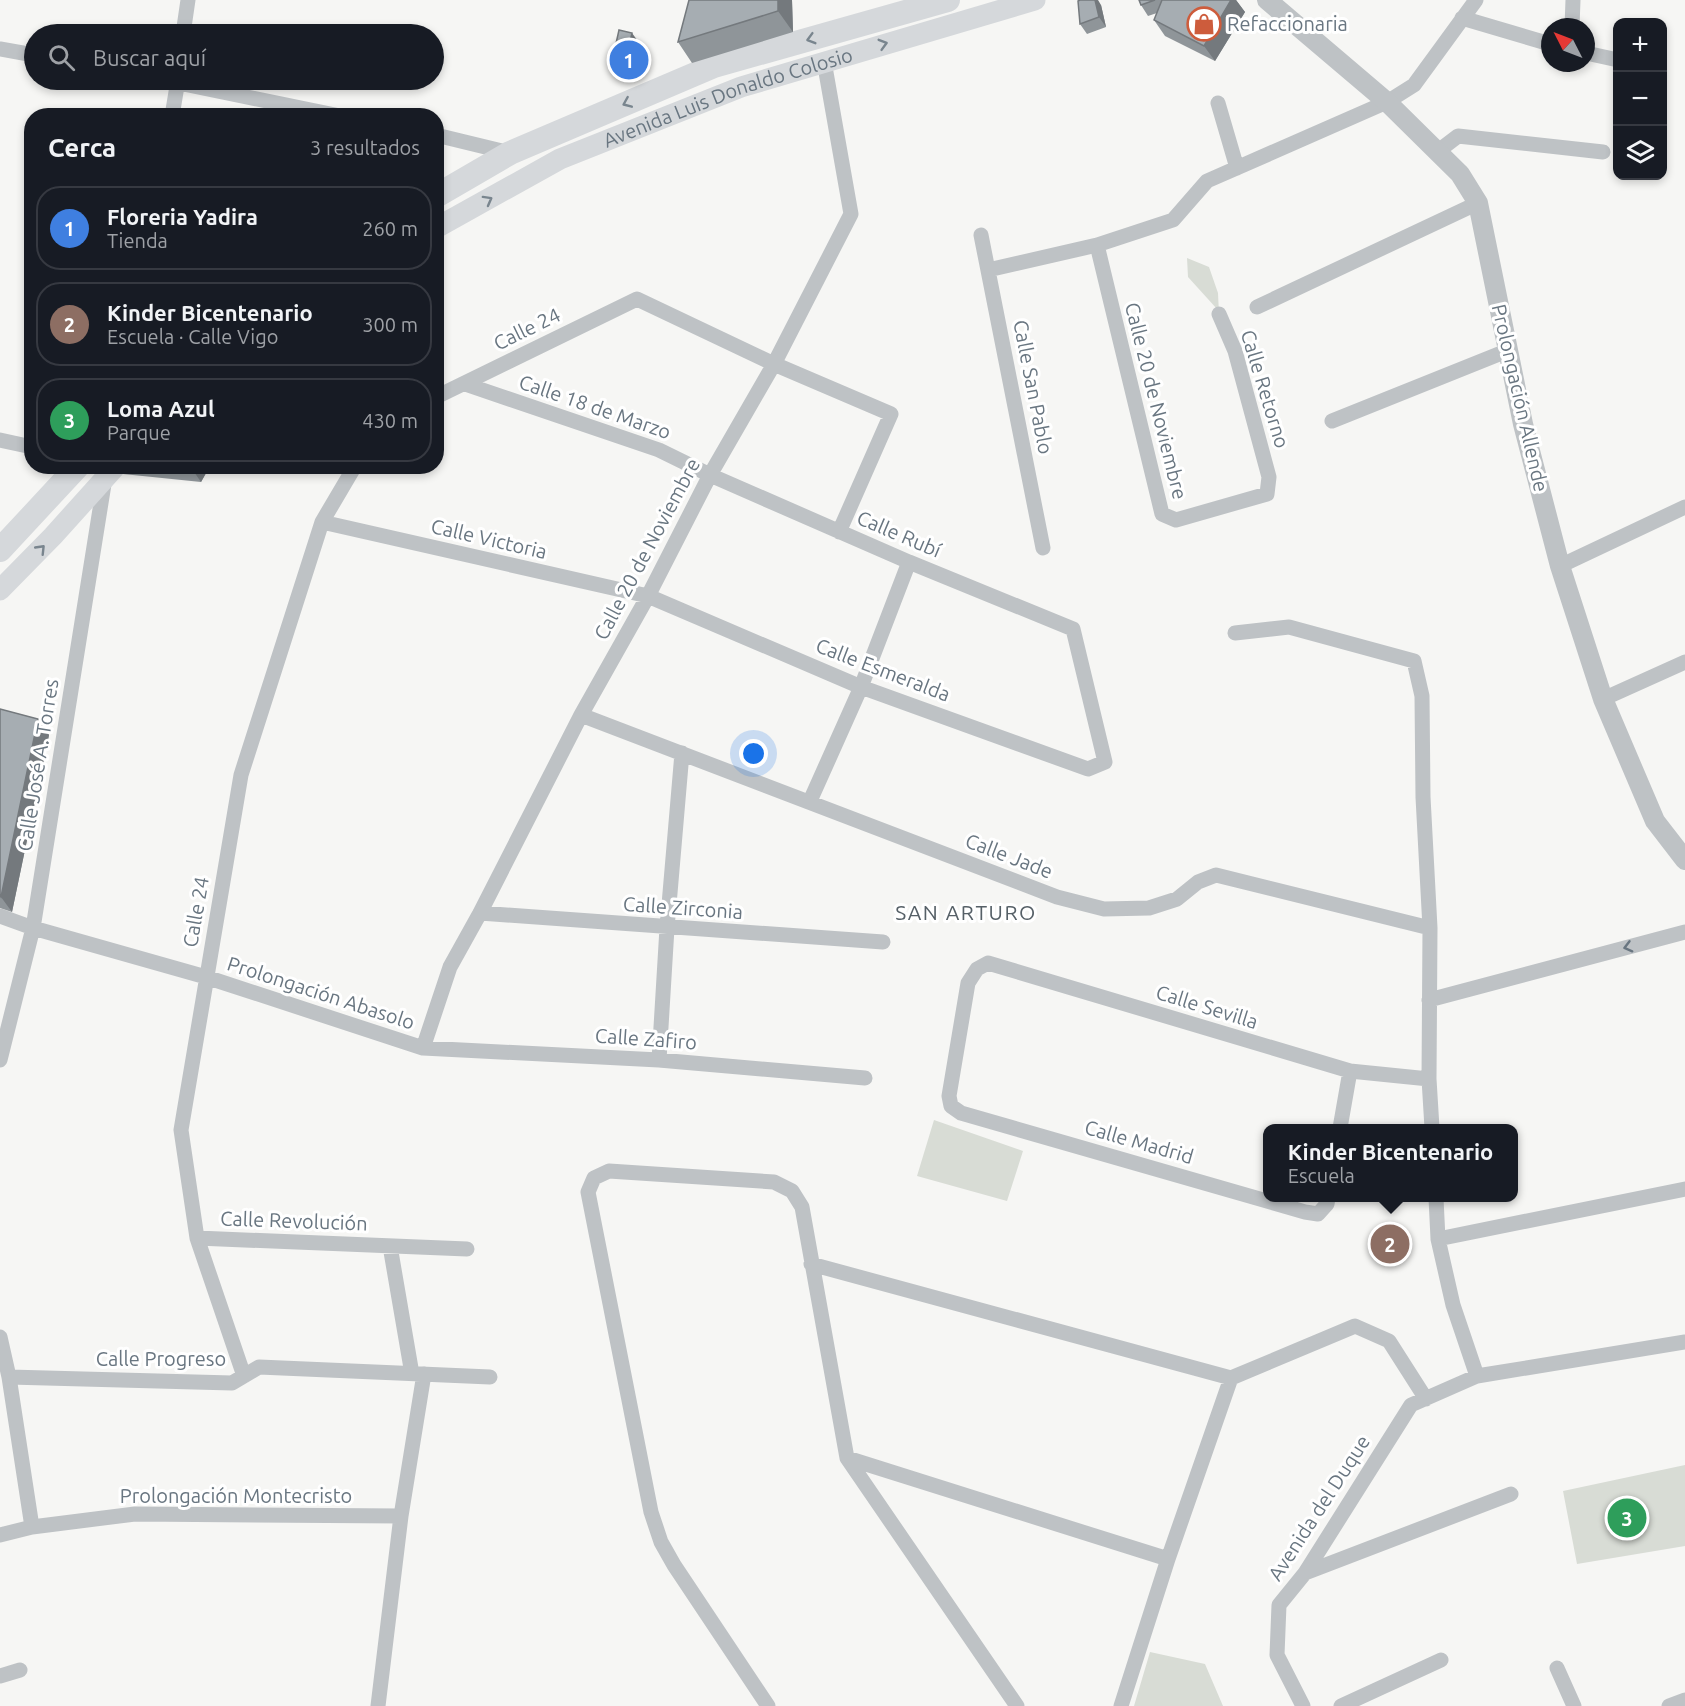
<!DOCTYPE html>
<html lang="es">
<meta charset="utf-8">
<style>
:root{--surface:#171b24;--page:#20242c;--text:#f1f3f6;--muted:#9ea1a6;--line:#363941;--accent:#0f766e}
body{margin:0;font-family:Ubuntu,sans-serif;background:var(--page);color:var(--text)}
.controls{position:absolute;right:18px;top:18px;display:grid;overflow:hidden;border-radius:12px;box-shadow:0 3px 9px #0003}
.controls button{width:54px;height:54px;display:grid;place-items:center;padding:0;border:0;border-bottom:2px solid var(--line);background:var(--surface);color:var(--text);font:30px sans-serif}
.compass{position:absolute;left:1541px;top:18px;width:54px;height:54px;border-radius:50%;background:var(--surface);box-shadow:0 3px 9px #0003;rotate:312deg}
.you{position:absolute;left:754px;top:754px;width:21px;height:21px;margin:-15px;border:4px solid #fff;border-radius:50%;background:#1a73e8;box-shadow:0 0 0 9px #1a73e833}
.badge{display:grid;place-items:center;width:39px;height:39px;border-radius:50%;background:var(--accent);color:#fff;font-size:20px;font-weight:700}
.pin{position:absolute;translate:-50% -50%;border:3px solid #fff;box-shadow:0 2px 6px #0006}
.popup{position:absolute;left:1263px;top:1124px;width:255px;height:78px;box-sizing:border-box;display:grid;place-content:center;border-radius:12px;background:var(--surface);filter:drop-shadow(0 2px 4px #0005);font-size:20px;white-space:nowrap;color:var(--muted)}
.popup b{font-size:22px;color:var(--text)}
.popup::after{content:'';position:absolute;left:50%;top:100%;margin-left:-12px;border:12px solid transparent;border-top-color:var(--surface)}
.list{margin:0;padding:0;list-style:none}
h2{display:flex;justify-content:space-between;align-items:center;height:78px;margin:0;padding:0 24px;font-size:26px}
h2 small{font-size:20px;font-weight:400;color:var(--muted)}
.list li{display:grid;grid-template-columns:39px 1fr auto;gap:18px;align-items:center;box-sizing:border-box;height:84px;margin:0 12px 12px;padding:0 12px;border:2px solid var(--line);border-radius:24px}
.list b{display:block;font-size:22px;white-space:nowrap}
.list p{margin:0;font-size:20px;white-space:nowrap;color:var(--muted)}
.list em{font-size:20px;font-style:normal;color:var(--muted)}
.icon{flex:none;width:33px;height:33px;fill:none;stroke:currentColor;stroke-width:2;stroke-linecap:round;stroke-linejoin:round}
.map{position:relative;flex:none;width:1685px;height:1706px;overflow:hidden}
.search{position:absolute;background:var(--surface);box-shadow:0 3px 9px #0003;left:24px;top:24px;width:420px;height:66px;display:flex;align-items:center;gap:15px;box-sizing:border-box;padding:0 21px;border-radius:33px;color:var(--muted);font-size:22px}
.panel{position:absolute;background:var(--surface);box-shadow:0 3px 9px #0003;left:24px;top:108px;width:420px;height:366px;border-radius:24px}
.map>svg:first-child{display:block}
.green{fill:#d8dcd5}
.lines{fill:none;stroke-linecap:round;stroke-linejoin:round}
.minor{stroke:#bec2c5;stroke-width:15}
.tertiary{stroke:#bec2c5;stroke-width:20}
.secondary{stroke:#d5d8db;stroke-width:21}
.primary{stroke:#d5d8db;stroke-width:24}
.wall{fill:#8f9599}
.shaded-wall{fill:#74797d}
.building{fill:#a6adb2;stroke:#74797d;stroke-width:1.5}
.oneway{stroke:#79858e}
.oneway2{stroke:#697681}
.labels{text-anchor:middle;stroke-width:6;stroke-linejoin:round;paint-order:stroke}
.poi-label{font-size:20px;fill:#697681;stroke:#fff;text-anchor:start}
.street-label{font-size:20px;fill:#697681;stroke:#fff}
.neighbourhood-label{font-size:21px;letter-spacing:1.5px;fill:#566067;stroke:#fff}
</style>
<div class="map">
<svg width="1685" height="1706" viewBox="0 0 1685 1706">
<rect width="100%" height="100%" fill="#f6f6f4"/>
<!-- green -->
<path class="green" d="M1187 258 1209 267 1218 293 1219 314 1217 309 1188 277Z
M934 1120 1023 1151 1007 1201 917 1176Z
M1685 1465V1546L1577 1564 1563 1491Z
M1150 1652 1205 1664 1223 1706H1134Z"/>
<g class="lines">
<!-- minor -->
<path class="minor" d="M1462 18 1550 44
M1572 27 1573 0
M183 34 188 0
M0 49 34 55
M1586 53 1618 60
M164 80 340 116
M1218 103 1237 168
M172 116 178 80
M436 135 510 153
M1437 152 1458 136 1603 152
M981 235 1043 548
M1097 245 1162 514 1176 520 1267 494 1269 477 1235 351 1219 314
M988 270 1097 245 1173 220 1207 181 1387 102 1414 85 1476 0
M1257 307 1478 203
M436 397 637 299 774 364 891 414 839 532
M1332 421 1509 350
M0 440 32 447
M322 522 648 596 861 687 1088 769 1105 762 1073 629 909 562 710 475 659 450 465 384
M1560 566 1685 507
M1235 633 1289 627 1414 661 1422 696 1423 797 1430 928 1429 1079 1432 1128
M1603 699 1685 662
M581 715 1057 897 1104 909 1149 908 1177 899 1198 882 1216 875 1430 928
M810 801 861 687 909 562
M480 913 883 942
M0 916 33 928 206 977 423 1048 659 1060 865 1078
M1429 1000 1685 932
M423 1048 450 967 480 913 581 715 648 596 710 475 774 364 851 214 824 61
M0 1060 33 928 105 478
M659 1060 667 928 682 753
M1340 1128 1350 1071
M1328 1198 1327 1204 1318 1214 1305 1212 961 1113 951 1106 949 1096 968 983 977 969 988 963 1350 1071 1429 1079
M1436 1198 1438 1239 1453 1305 1477 1376
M197 1238 467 1249
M1438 1239 1685 1189
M390 1246 412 1374
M811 1264 1231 1378 1355 1326 1389 1341 1426 1399
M0 1337 9 1377 32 1527
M244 1376 197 1238 181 1130 241 775 322 522 355 466
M9 1377 232 1383 259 1367 490 1377
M847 1458 1168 1559
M0 1535 32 1527 135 1514 401 1516
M1305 1573 1511 1494
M1557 1668 1574 1706
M0 1676 20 1670
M378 1706 401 1516 424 1374
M768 1706 674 1565 661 1542 651 1512 588 1192 594 1178 609 1171 774 1182 792 1191 802 1207 847 1458 1017 1706
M1121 1706 1168 1559 1231 1378
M1303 1706 1277 1655 1279 1605 1305 1573 1411 1405 1477 1376 1685 1342
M1341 1706 1441 1660
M1669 1706 1685 1700"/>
<!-- tertiary -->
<path class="tertiary" d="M1267 0 1387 102 1460 174 1478 203 1523 424 1560 566 1603 699 1655 821 1685 860"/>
<!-- secondary -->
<g class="secondary">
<path id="s1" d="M436 228 560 159 741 87 1035 0"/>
<path d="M0 590 53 536 116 466"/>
</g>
<!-- primary -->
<path class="primary" d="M436 196 510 153 714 66 948 0
M0 550 78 466"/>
</g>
<!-- wall -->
<path class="wall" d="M792 0 793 32 692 63 678 42Z
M1139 0H1236L1245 12 1215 61 1165 36 1154 20 1157 13 1148 16 1141 5Z
M1101 5 1106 27 1087 34 1080 24Z
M640 44 631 79 618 76 611 66Z
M118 466H210L201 482 123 474Z
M0 709 38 719 49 735 12 912 0 908Z"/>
<!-- shaded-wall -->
<path class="shaded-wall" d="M778 0H792L793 32 778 11Z
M1095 0H1098L1101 5 1106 27 1099 17Z
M1231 0H1236L1245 12 1215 61 1204 46Z
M632 33 640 44 631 79 624 69Z
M190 466H210L201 482Z
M38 719 49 735 12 912 1 897Z"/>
<!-- building -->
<path class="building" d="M689 0H778V11L678 42Z
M1080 0H1095L1099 17 1080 24 1078 1Z
M1139 0H1155L1141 5Z
M1162 0H1231L1204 46 1154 20Z
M619 30 632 33 624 69 611 66Z
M0 709 38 719 1 897 0 896Z"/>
<!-- one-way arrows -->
<defs><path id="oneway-chevron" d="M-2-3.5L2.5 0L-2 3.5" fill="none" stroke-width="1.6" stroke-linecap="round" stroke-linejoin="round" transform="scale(1.5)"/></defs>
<g class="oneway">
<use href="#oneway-chevron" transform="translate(811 39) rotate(164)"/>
<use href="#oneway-chevron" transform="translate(883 44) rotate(-16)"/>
<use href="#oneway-chevron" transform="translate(627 103) rotate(157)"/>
<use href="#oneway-chevron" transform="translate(488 200) rotate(-29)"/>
<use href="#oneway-chevron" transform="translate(41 549) rotate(-46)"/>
</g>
<use class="oneway2" href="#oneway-chevron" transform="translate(1628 947) rotate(165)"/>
<!-- icons -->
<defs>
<symbol id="shop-ring" viewBox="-11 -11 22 22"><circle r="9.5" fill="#fff" stroke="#cd5c3c" stroke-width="1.5"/><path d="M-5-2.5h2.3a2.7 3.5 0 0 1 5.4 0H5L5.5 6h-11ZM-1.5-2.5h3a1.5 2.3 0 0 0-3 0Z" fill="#cd5c3c"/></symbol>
</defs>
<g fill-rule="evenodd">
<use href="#shop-ring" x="1185" y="5" width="38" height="38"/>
</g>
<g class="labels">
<!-- poi labels -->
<g class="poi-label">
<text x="1227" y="31">Refaccionaria</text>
</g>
<!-- street labels -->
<g class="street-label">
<text dy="7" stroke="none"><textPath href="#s1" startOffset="321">Avenida Luis Donaldo Colosio</textPath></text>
<text transform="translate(527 329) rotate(-26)" y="7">Calle 24</text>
<text transform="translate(1033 387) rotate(79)" y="7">Calle San Pablo</text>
<text transform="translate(1265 389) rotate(73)" y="7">Calle Retorno</text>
<text transform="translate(1520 398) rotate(77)" y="7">Prolongación Allende</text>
<text transform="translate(1156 401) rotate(76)" y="7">Calle 20 de Noviembre</text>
<text transform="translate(595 407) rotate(19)" y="7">Calle 18 de Marzo</text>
<text transform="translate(899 534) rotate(23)" y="7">Calle Rubí</text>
<text transform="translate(489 539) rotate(13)" y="7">Calle Victoria</text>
<text transform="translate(647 549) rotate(-62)" y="7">Calle 20 de Noviembre</text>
<text transform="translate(883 670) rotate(21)" y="7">Calle Esmeralda</text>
<text transform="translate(38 765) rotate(-81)" y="7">Calle José A. Torres</text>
<text transform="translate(1009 856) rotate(21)" y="7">Calle Jade</text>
<text transform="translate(683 908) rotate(4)" y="7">Calle Zirconia</text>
<text transform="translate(196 912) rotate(-80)" y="7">Calle 24</text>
<text transform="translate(321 993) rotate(18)" y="7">Prolongación Abasolo</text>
<text transform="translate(1207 1007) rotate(17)" y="7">Calle Sevilla</text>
<text transform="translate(646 1039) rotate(4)" y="7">Calle Zafiro</text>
<text transform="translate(1139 1142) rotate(16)" y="7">Calle Madrid</text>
<text transform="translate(294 1221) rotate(2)" y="7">Calle Revolución</text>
<text x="161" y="1366">Calle Progreso</text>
<text x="236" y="1503">Prolongación Montecristo</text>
<text transform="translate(1319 1508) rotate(-57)" y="7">Avenida del Duque</text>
</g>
<!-- neighbourhood labels -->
<g class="neighbourhood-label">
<text x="966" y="920">SAN ARTURO</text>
</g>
</g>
</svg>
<div class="controls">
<button>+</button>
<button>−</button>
<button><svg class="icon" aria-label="layers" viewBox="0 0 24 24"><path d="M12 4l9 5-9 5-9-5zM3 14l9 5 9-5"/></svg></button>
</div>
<svg class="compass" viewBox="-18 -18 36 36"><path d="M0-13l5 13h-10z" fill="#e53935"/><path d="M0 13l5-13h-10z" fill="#9ea1a6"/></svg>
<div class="you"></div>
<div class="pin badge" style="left:629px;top:60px;background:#3f7fe0">1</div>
<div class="pin badge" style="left:1390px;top:1244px;background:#8d6e63">2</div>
<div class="popup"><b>Kinder Bicentenario</b>Escuela</div>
<div class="pin badge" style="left:1627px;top:1518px;background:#2e9e5b">3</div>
<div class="search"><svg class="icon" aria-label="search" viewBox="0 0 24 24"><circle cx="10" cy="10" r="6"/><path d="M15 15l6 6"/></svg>Buscar aquí</div>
<section class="panel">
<h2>Cerca<small>3 resultados</small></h2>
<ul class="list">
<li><span class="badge" style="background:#3f7fe0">1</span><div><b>Floreria Yadira</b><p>Tienda</p></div><em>260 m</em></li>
<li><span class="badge" style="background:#8d6e63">2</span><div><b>Kinder Bicentenario</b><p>Escuela · Calle Vigo</p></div><em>300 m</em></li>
<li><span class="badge" style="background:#2e9e5b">3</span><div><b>Loma Azul</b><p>Parque</p></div><em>430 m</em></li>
</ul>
</section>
</div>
